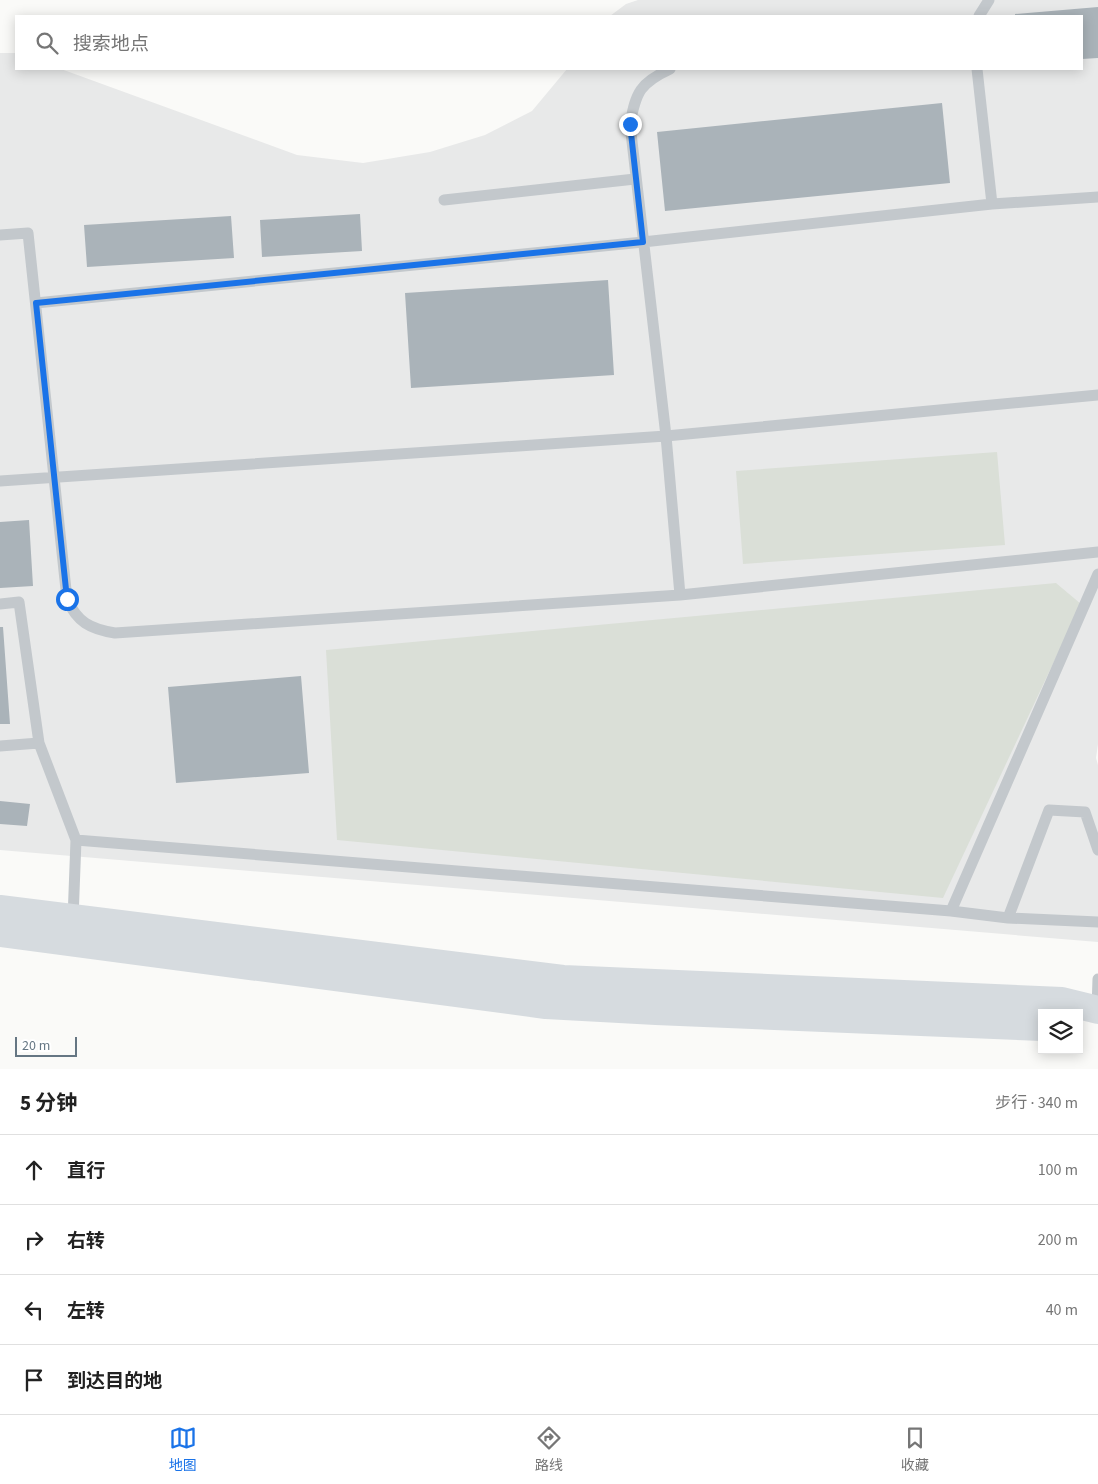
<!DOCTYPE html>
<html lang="zh">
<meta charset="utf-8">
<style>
:root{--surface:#fff;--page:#f2f2f2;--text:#222;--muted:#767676;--line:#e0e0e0;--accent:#1a73e8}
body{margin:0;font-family:"Source Sans 3","Noto Sans SC",sans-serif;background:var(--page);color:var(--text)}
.controls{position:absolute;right:15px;bottom:15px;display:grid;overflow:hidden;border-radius:0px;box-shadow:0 2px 12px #0003}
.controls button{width:45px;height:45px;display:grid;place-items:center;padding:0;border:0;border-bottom:1px solid var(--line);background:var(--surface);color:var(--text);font:25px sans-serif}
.scale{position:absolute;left:15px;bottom:12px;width:62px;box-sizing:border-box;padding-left:5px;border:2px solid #657683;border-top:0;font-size:14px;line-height:18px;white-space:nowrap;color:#657683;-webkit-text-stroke:4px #fff;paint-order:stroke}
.stop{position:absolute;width:15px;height:15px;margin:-11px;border:4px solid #1a73e8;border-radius:50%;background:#fff}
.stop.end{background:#1a73e8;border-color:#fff;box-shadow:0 1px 5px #0008}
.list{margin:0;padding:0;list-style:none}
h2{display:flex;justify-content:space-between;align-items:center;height:65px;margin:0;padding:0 20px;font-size:21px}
h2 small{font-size:16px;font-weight:400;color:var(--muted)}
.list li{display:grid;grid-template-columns:32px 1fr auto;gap:15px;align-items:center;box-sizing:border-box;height:70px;padding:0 20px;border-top:1px solid var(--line)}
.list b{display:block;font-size:19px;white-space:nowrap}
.list em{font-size:16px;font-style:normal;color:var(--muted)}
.icon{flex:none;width:28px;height:28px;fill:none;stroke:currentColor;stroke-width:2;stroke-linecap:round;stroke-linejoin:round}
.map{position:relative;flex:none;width:1098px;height:1069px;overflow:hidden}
.search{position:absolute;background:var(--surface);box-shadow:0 2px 12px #0003;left:15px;right:15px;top:15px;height:55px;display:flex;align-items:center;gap:12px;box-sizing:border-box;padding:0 18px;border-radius:0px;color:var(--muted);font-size:19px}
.sheet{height:345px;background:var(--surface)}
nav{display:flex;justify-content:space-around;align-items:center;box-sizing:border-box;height:70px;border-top:1px solid var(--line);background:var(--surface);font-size:14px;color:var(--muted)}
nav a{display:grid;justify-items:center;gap:2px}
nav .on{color:var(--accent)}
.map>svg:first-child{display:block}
.built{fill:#e8e9e9}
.green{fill:#dadfd7}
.building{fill:#aab3b9}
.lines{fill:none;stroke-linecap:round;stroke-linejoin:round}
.lane{stroke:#c3c8cc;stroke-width:11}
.secondary{stroke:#d6dbdf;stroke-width:28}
.route{stroke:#1a73e8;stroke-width:6}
</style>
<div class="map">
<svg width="1098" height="1069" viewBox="0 0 1098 1069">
<rect width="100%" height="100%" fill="#fafaf8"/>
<!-- built -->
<path class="built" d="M638 0H1098V744L1096 758 1098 765V942L0 850V53H16V69H61L297 155 363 163 430 152 485 135 532 111 567 69H1082V16H610L626 4Z"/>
<!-- green -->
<path class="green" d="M997 452 1005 545 743 564 736 471Z
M1056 583 1081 604 943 898 337 840 326 650Z"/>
<!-- building -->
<path class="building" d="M1098 7V58L1082 59V16H1015V14Z
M942 103 950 183 665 211 657 132Z
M360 214 362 251 262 257 260 220Z
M231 216 234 258 87 267 84 225Z
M608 280 614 375 411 388 405 293Z
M29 520 33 586 0 588V522Z
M0 627H3L10 724H0Z
M301 676 309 773 176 783 168 687Z
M0 801 30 804 27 826 0 824Z"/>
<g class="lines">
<!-- lane -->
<path class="lane" d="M979 16 989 0
M670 69C640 83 636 92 630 124L666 436 680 595
M977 69 992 204
M444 200 635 179
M0 235 28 233 67 599C77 622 90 629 115 633L680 595 1098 552
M36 303 643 242 992 204 1098 197
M0 481 666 436 1098 395
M0 604 19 602 39 743
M0 746 39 743 76 840 73 919
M76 840 951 911 1098 574
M951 911 1008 918 1098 922
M1008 918 1049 810 1085 812 1098 850
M1097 1009 1098 979"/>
<!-- secondary -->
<path class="secondary" d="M0 909 563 979 1062 1001 1098 1010
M0 933 546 1005 656 1011 1042 1027"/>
</g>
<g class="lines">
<!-- route -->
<path class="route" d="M67 599 36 303 643 242 630 124"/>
</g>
</svg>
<div class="controls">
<button><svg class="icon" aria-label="layers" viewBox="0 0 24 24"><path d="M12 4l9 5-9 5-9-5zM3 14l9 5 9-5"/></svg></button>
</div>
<div class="scale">20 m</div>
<div class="stop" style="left:67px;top:599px"></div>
<div class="stop end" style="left:630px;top:124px"></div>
<div class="search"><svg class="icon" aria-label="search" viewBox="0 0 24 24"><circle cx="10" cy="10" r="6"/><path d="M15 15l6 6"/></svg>搜索地点</div>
</div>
<section class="sheet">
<h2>5 分钟<small>步行 · 340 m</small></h2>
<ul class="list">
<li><svg class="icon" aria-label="ahead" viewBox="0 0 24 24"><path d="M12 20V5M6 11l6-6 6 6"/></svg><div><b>直行</b></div><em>100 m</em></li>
<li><svg class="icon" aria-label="right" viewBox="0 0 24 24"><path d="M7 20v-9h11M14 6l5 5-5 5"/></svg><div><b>右转</b></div><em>200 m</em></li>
<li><svg class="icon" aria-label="left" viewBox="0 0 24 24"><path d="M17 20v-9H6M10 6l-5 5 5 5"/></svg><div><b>左转</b></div><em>40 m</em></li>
<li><svg class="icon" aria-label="arrive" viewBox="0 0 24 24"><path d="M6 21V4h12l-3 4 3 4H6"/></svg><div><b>到达目的地</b></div></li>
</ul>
</section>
<nav>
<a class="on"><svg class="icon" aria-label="map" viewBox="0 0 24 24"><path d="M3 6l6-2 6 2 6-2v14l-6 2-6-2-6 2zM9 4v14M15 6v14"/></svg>地图</a>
<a><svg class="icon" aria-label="directions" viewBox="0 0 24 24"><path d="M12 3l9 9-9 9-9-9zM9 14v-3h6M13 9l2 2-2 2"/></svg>路线</a>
<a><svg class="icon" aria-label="saved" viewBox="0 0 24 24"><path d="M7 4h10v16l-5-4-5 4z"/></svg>收藏</a>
</nav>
